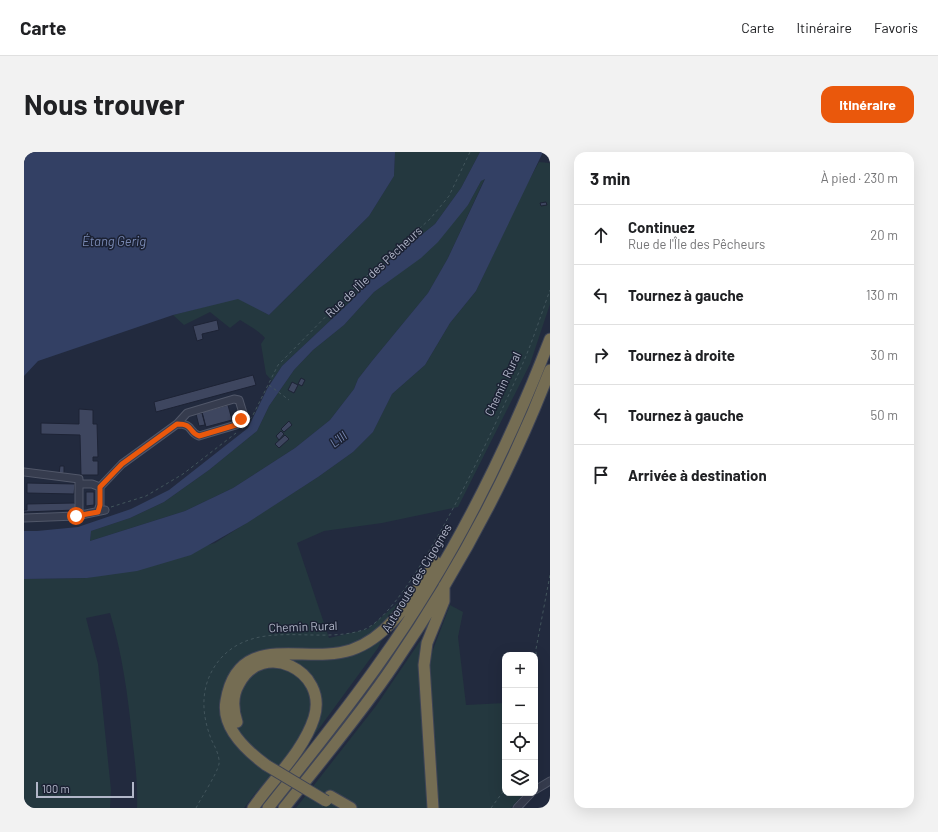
<!DOCTYPE html>
<html lang="fr">
<meta charset="utf-8">
<style>
:root{--surface:#fff;--page:#f2f2f2;--text:#202124;--muted:#757577;--line:#e0e0e0;--accent:#ea580c}
body{margin:0;font-family:Barlow,sans-serif;background:var(--page);color:var(--text)}
.controls{position:absolute;right:12px;bottom:12px;display:grid;overflow:hidden;border-radius:8px;box-shadow:0 4px 16px #0002}
.controls button{width:36px;height:36px;display:grid;place-items:center;padding:0;border:0;border-bottom:1px solid var(--line);background:var(--surface);color:var(--text);font:20px sans-serif}
.scale{position:absolute;left:12px;bottom:10px;width:98px;box-sizing:border-box;padding-left:4px;border:2px solid #b2b7c9;border-top:0;font-size:11px;line-height:14px;white-space:nowrap;color:#b2b7c9;-webkit-text-stroke:3px #1b2133;paint-order:stroke}
.stop{position:absolute;width:12px;height:12px;margin:-9px;border:3px solid #ea580c;border-radius:50%;background:#fff}
.stop.end{background:#ea580c;border-color:#fff;box-shadow:0 1px 4px #0008}
.list{margin:0;padding:0;list-style:none}
h2{display:flex;justify-content:space-between;align-items:center;height:52px;margin:0;padding:0 16px;font-size:17px}
h2 small{font-size:13px;font-weight:400;color:var(--muted)}
.list li{display:grid;grid-template-columns:26px 1fr auto;gap:12px;align-items:center;box-sizing:border-box;height:60px;padding:0 16px;border-top:1px solid var(--line)}
.list b{display:block;font-size:15px;white-space:nowrap}
.list p{margin:0;font-size:13px;white-space:nowrap;color:var(--muted)}
.list em{font-size:13px;font-style:normal;color:var(--muted)}
.icon{flex:none;width:22px;height:22px;fill:none;stroke:currentColor;stroke-width:2;stroke-linecap:round;stroke-linejoin:round}
.map{position:relative;flex:none;width:526px;height:656px;overflow:hidden;border-radius:12px}
header{display:flex;align-items:center;gap:24px;box-sizing:border-box;height:56px;padding:0 20px;background:var(--surface);border-bottom:1px solid var(--line)}
header strong{font-size:19px}
nav{display:flex;gap:22px;margin-inline-start:auto;font-size:14px}
.intro{display:flex;align-items:center;justify-content:space-between;box-sizing:border-box;height:96px;padding:0 24px}
h1{margin:0;font-size:28px}
.button{padding:10px 18px;border-radius:12px;background:var(--accent);color:#fff;font-size:14px;font-weight:700}
main{display:flex;gap:24px;padding:0 24px}
aside{flex:1;background:var(--surface);border-radius:12px;box-shadow:0 4px 16px #0002}
.map>svg:first-child{display:block}
.green{fill:#24383f}
.water{fill:#334064;fill-rule:evenodd}
.building{fill:#3e465f;stroke:#1d2335}
.lines{fill:none;stroke-linecap:round;stroke-linejoin:round}
.minor-casing{stroke:#515769;stroke-width:9}
.highway-casing{stroke:#3e4456;stroke-width:13}
.path{stroke:#42555c;stroke-width:1;stroke-dasharray:3 3;stroke-linecap:butt}
.minor{stroke:#363c4e;stroke-width:7}
.highway{stroke:#756d53;stroke-width:11}
.highway-bridge-casing{stroke:#3e4456;stroke-width:13;stroke-linecap:butt}
.highway-bridge{stroke:#756d53;stroke-width:11}
.route{stroke:#ea580c;stroke-width:5}
.labels{text-anchor:middle;stroke-width:3;stroke-linejoin:round;paint-order:stroke}
.street-label{font-size:12px;fill:#b2b7c9;stroke:#1b2133}
.water-label{font-size:13px;font-style:italic;fill:#7888b2;stroke:#1b2133}
</style>
<header>
<strong>Carte</strong>
<nav><a>Carte</a><a>Itinéraire</a><a>Favoris</a></nav>
</header>
<div class="intro"><h1>Nous trouver</h1><a class="button">Itinéraire</a></div>
<main>
<div class="map">
<svg width="526" height="656" viewBox="0 0 526 656">
<rect width="100%" height="100%" fill="#222a3e"/>
<!-- green -->
<path class="green" d="M371 0H456L437 36 411 72 360 113 327 149 258 214 248 229 242 222 237 192 241 186C234 178 225 174 216 168L206 176 186 160 160 173 149 163 214 146 245 163 345 64 370 24Z
M515 10 526 11V152L506 212 434 355 358 371 300 379 273 391 305 486 344 477 377 448 354 496 291 582 233 639 220 656H113C114 632 111 609 108 585 104 543 98 501 86 461L62 466 74 512 87 638 86 656H0V427L63 426 191 391 294 325 329 300 349 280 368 242 401 213 426 171 452 139 497 43Z
M461 26 424 106 404 141 348 209 334 227 330 237 306 268 271 296 209 336 161 359 66 389 67 379 106 366 140 350 185 318 233 279 245 254 270 218 289 198 320 173 350 140 370 125 444 53 457 29Z
M426 453 439 460 434 485 442 553 481 551V641H500L487 656H413L405 508Z
M403 479 404 656H272L352 554Z"/>
<!-- water -->
<path class="water" d="M0 0H371L370 24 345 64 245 163 214 147 149 163 14 209 0 224Z
M456 0H519L452 139 426 171 401 213 368 242 349 280 329 300 294 325 223 371 167 403 113 419 63 426 0 427V379H13L54 375 107 357 145 338 224 276 243 237 258 214 327 149 360 113 411 72 437 36ZM461 27 424 106 404 141 348 209 334 227 330 237 306 268 271 296 209 336 161 359 66 389 67 379 106 366 140 350 185 318 233 279 245 254 270 218 289 198 320 173 350 140 397 106 414 90 444 53 457 29Z"/>
<!-- building -->
<path class="building" d="M522 50 523 53 517 54 516 51Z
M193 168 195 178 178 182 179 187 173 189 169 174Z
M229 223 232 233 132 260 130 250Z
M277 226 281 228 278 234 274 232Z
M268 230 274 233 270 241 264 238Z
M204 253 208 268 182 275 178 260Z
M55 257 69 258V272H73L74 305H69V309H74V323H57L56 283 17 282V271L55 272Z
M178 261 181 273 175 274 172 262Z
M265 269 268 273 260 280 257 277Z
M257 279 260 282 255 288 252 284Z
M261 283 265 287 255 296 251 292Z
M36 314H40V321L35 322Z
M3 331 51 332 50 342 3 341Z
M62 340H70V353L62 354Z
M50 351 52 352 51 358 1 360 0 362V358H3V352Z"/>
<g class="lines">
<defs>
<path id="minor" d="M0 320 55 327V364
M55 332H68L76 335
M74 359 76 353V335L98 312 153 272C170 272 164 280 175 284L212 273 219 261 215 248 210 247 163 261 153 272
M0 366 52 364 81 358
M511 638 526 629
M493 656 507 641"/>
<path id="highway" d="M213 570C209 558 208 544 215 532 238 487 305 518 290 566 279 600 249 627 229 656
M242 613C223 599 197 576 202 549 214 477 280 513 327 498 366 485 390 442 412 410
M306 644 327 656
M244 656C282 608 321 560 356 510 427 411 482 301 526 187
M260 656C297 609 336 563 369 514 432 422 486 322 526 218
M409 656 400 513 403 491 420 449V434"/>
</defs>
<!-- minor casing -->
<use href="#minor" class="minor-casing"/>
<!-- highway casing -->
<use href="#highway" class="highway-casing"/>
<!-- path -->
<path class="path" d="M245 233 265 248
M218 277 229 263 254 213 332 134 406 67 425 44 446 0
M87 355 122 344 159 322 212 281
M511 610 513 608 512 497 526 423
M172 656C177 646 193 622 195 612 196 604 191 595 188 589 176 560 176 530 197 506 234 466 293 493 339 478 387 461 476 263 499 211 509 188 517 163 526 138
M467 656 481 637"/>
<!-- minor -->
<use href="#minor" class="minor"/>
<!-- highway -->
<use href="#highway" class="highway"/>
<defs>
<path id="highway-bridge" d="M242 613 302 649"/>
</defs>
<!-- highway-bridge casing -->
<use href="#highway-bridge" class="highway-bridge-casing"/>
<!-- highway-bridge -->
<use href="#highway-bridge" class="highway-bridge"/>
</g>
<g class="lines">
<!-- route -->
<path class="route" d="M52 364 74 360 76 353V335L98 312 153 272C170 272 164 280 175 284L212 273 217 267"/>
</g>
<g class="labels">
<!-- street labels -->
<g class="street-label">
<text transform="translate(350 120) rotate(-43)" y="4">Rue de l'Île des Pêcheurs</text>
<text transform="translate(479 232) rotate(-65)" y="4">Chemin Rural</text>
<text transform="translate(393 426) rotate(-59)" y="4">Autoroute des Cigognes</text>
<text transform="translate(279 475) rotate(-2)" y="4">Chemin Rural</text>
</g>
<!-- water labels -->
<g class="water-label">
<text x="90" y="94">Étang Gerig</text>
<text transform="translate(314 287) rotate(-38)" y="5">L'Ill</text>
</g>
</g>
</svg>
<div class="controls">
<button>+</button>
<button>−</button>
<button><svg class="icon" aria-label="locate" viewBox="0 0 24 24"><circle cx="12" cy="12" r="6"/><path d="M12 2v4M12 18v4M2 12h4M18 12h4"/></svg></button>
<button><svg class="icon" aria-label="layers" viewBox="0 0 24 24"><path d="M12 4l9 5-9 5-9-5zM3 14l9 5 9-5"/></svg></button>
</div>
<div class="scale">100 m</div>
<div class="stop" style="left:52px;top:364px"></div>
<div class="stop end" style="left:217px;top:267px"></div>
</div>
<aside>
<h2>3 min<small>À pied · 230 m</small></h2>
<ul class="list">
<li><svg class="icon" aria-label="ahead" viewBox="0 0 24 24"><path d="M12 20V5M6 11l6-6 6 6"/></svg><div><b>Continuez</b><p>Rue de l'Île des Pêcheurs</p></div><em>20 m</em></li>
<li><svg class="icon" aria-label="left" viewBox="0 0 24 24"><path d="M17 20v-9H6M10 6l-5 5 5 5"/></svg><div><b>Tournez à gauche</b></div><em>130 m</em></li>
<li><svg class="icon" aria-label="right" viewBox="0 0 24 24"><path d="M7 20v-9h11M14 6l5 5-5 5"/></svg><div><b>Tournez à droite</b></div><em>30 m</em></li>
<li><svg class="icon" aria-label="left" viewBox="0 0 24 24"><path d="M17 20v-9H6M10 6l-5 5 5 5"/></svg><div><b>Tournez à gauche</b></div><em>50 m</em></li>
<li><svg class="icon" aria-label="arrive" viewBox="0 0 24 24"><path d="M6 21V4h12l-3 4 3 4H6"/></svg><div><b>Arrivée à destination</b></div></li>
</ul>
</aside>
</main>
